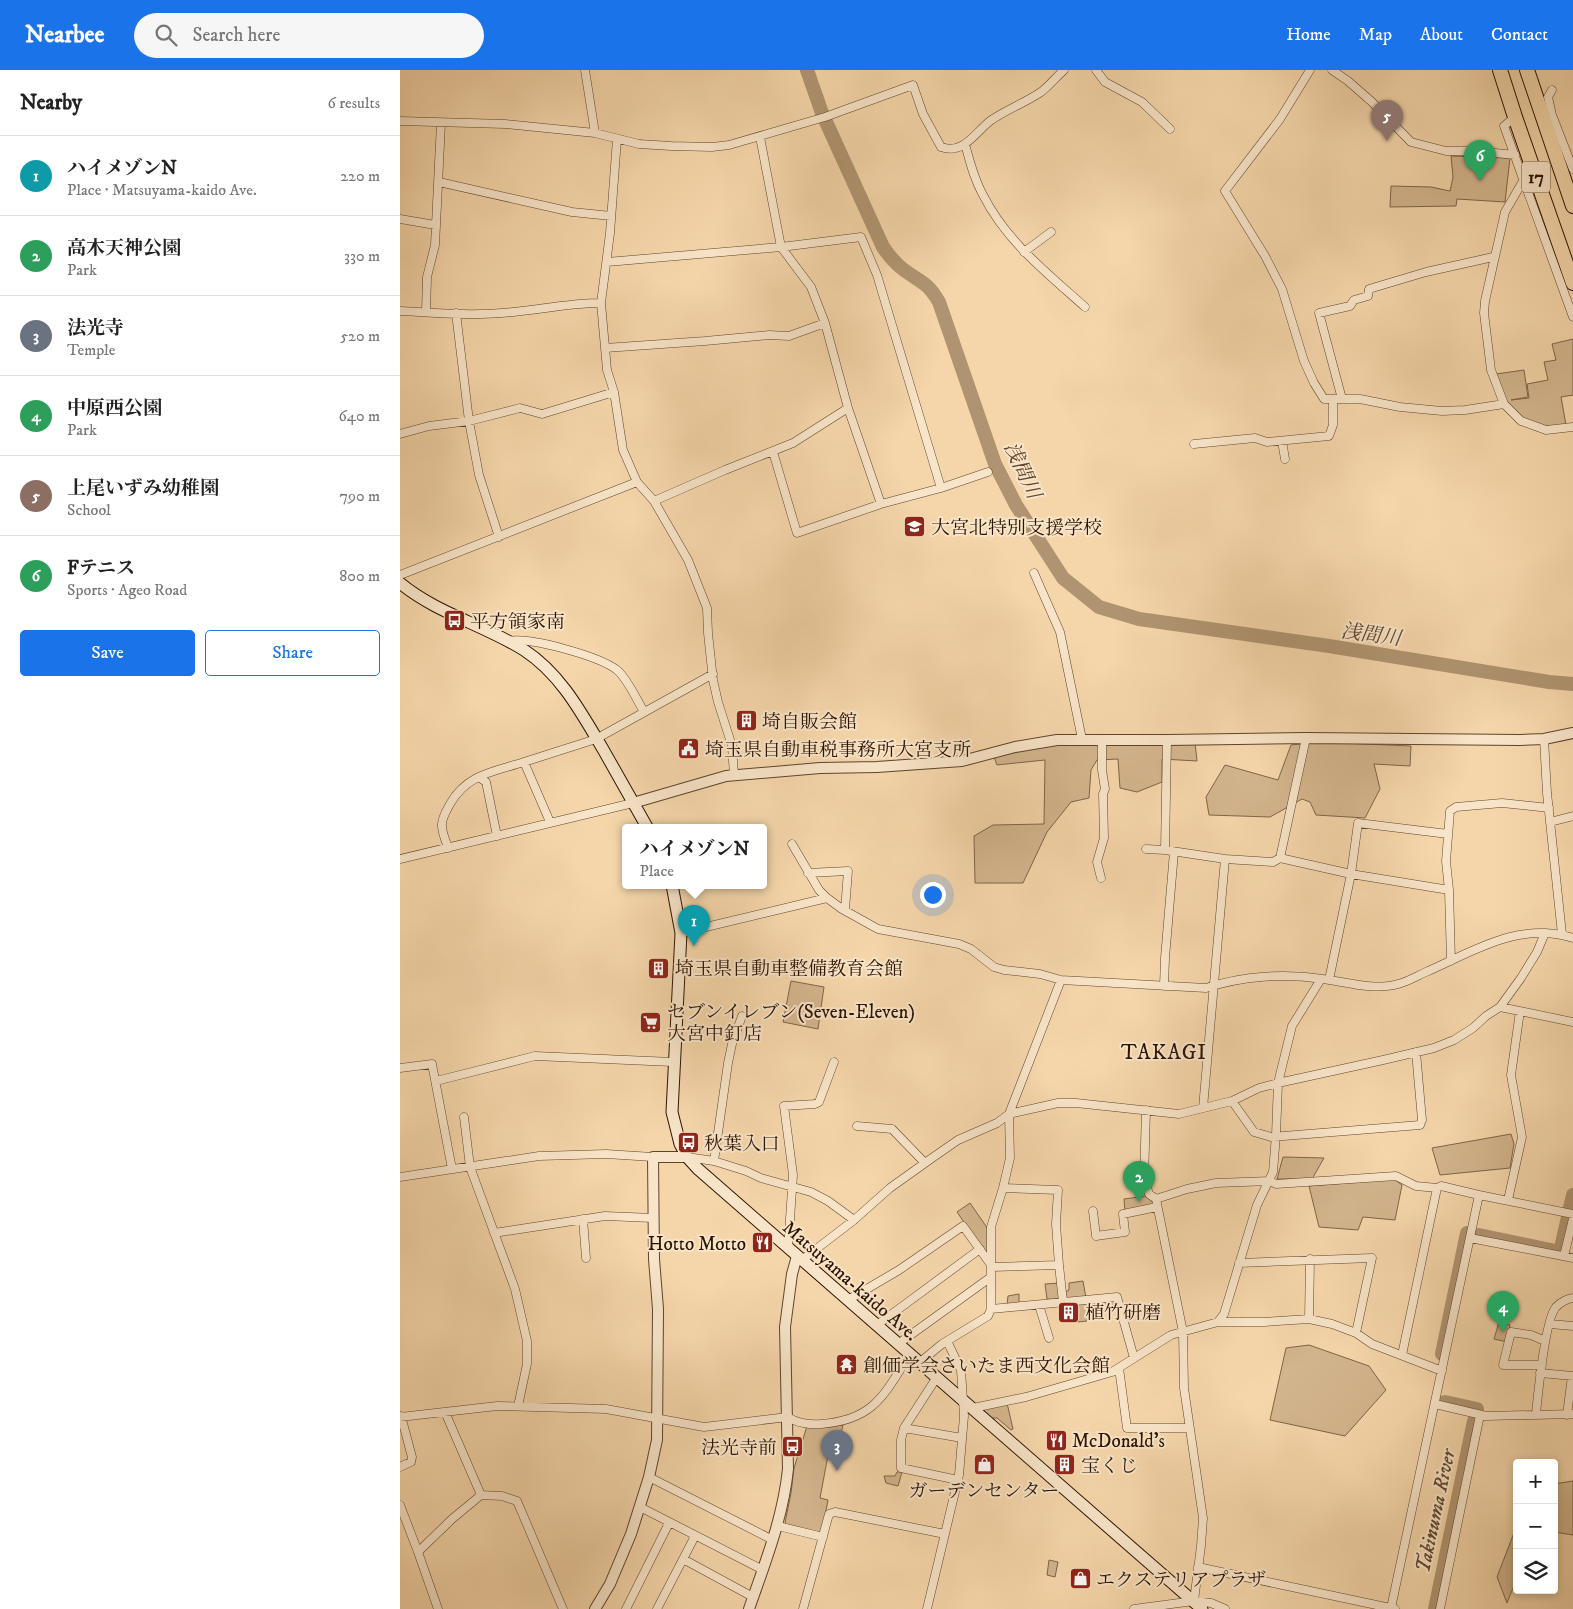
<!DOCTYPE html>
<meta charset="utf-8">
<style>
:root{--surface:#fff;--page:#f6f6f6;--text:#222;--muted:#767676;--line:#e0e0e0;--accent:#1a73e8}
body{margin:0;font-family:"IM FELL DW Pica","Noto Serif JP",serif;background:var(--page);color:var(--text)}
.controls{position:absolute;right:15px;bottom:15px;display:grid;overflow:hidden;border-radius:5px;box-shadow:0 2px 8px #0003}
.controls button{width:45px;height:45px;display:grid;place-items:center;padding:0;border:0;border-bottom:1px solid var(--line);background:var(--surface);color:var(--text);font:25px sans-serif}
.you{position:absolute;left:532px;top:824px;width:18px;height:18px;margin:-12px;border:4px solid #fff;border-radius:50%;background:#1a73e8;box-shadow:0 0 0 8px #1a73e833}
.badge{display:grid;place-items:center;width:32px;height:32px;border-radius:50%;background:var(--accent);color:#fff;font-size:16px;font-weight:700}
.pin{position:absolute;translate:-50% -41px;filter:drop-shadow(0 1px 2px #0008)}
.pin::after{content:'';position:absolute;top:26px;width:18px;height:15px;background:inherit;clip-path:polygon(0 0,100% 0,50% 100%)}
.popup{position:absolute;left:222px;top:754px;width:145px;height:65px;box-sizing:border-box;display:grid;place-content:center;border-radius:5px;background:var(--surface);filter:drop-shadow(0 1px 4px #0005);font-size:16px;white-space:nowrap;color:var(--muted)}
.popup b{font-size:19px;color:var(--text)}
.popup::after{content:'';position:absolute;left:50%;top:100%;margin-left:-10px;border:10px solid transparent;border-top-color:var(--surface)}
.list{margin:0;padding:0;list-style:none}
h2{display:flex;justify-content:space-between;align-items:center;height:65px;margin:0;padding:0 20px;font-size:21px}
h2 small{font-size:16px;font-weight:400;color:var(--muted)}
.list li{display:grid;grid-template-columns:32px 1fr auto;gap:15px;align-items:center;box-sizing:border-box;height:80px;padding:0 20px;border-top:1px solid var(--line)}
.list b{display:block;font-size:19px;white-space:nowrap}
.list p{margin:0;font-size:16px;white-space:nowrap;color:var(--muted)}
.list em{font-size:16px;font-style:normal;color:var(--muted)}
.actions{display:flex;gap:10px;padding:15px 20px}
.actions a{flex:1;padding:11px 0;border:1px solid var(--accent);border-radius:5px;text-align:center;font-size:18px;color:var(--accent)}
.actions .main{background:var(--accent);color:#fff}
.icon{flex:none;width:28px;height:28px;fill:none;stroke:currentColor;stroke-width:2;stroke-linecap:round;stroke-linejoin:round}
.map{position:relative;flex:none;width:1173px;height:1539px;overflow:hidden}
header{display:flex;align-items:center;gap:30px;box-sizing:border-box;height:70px;padding:0 25px;background:var(--accent);color:#fff}
header strong{font-size:24px}
nav{display:flex;gap:28px;margin-inline-start:auto;font-size:18px}
.search{width:350px;height:45px;background:var(--page);display:flex;align-items:center;gap:12px;box-sizing:border-box;padding:0 18px;border-radius:28px;color:var(--muted);font-size:19px}
main{display:flex}
aside{flex:1;background:var(--surface)}
.map>svg:first-child{display:block}
.green{fill:#d3b58d;stroke:#7f6448}
.lines{fill:none;stroke-linecap:round;stroke-linejoin:round}
.river{stroke:#b09471;stroke-width:14}
.minor-casing{stroke:#5e442c;stroke-width:9}
.tertiary-casing{stroke:#5e442c;stroke-width:12}
.secondary-casing{stroke:#2b1302;stroke-width:13}
.trunk-casing{stroke:#2b1302;stroke-width:16}
.minor{stroke:#f8e4c8;stroke-width:8}
.tertiary{stroke:#f8e4c8;stroke-width:10}
.secondary{stroke:#f8e4c8;stroke-width:11}
.trunk{stroke:#f5d6aa;stroke-width:14}
.labels{text-anchor:middle;stroke-width:4;stroke-linejoin:round;paint-order:stroke}
.shield{fill:#f8e4c8;stroke:#68523d;stroke-width:1}
.shield-label{font-size:18px;font-weight:bold;fill:#2b1302}
.poi-label{font-size:19px;fill:#2b1302;stroke:#f8e4c8;text-anchor:start}
.street-label{font-size:19px;fill:#2b1302;stroke:#f8e4c8}
.water-label{font-size:20px;font-style:italic;fill:#60472e;stroke:#f8e4c8}
.quarter-label{font-size:21px;letter-spacing:1px;fill:#2b1302;stroke:#f8e4c8}
</style>
<header>
<strong>Nearbee</strong>
<div class="search"><svg class="icon" aria-label="search" viewBox="0 0 24 24"><circle cx="10" cy="10" r="6"/><path d="M15 15l6 6"/></svg>Search here</div>
<nav><a>Home</a><a>Map</a><a>About</a><a>Contact</a></nav>
</header>
<main>
<aside>
<h2>Nearby<small>6 results</small></h2>
<ul class="list">
<li><span class="badge" style="background:#0f9aa8">1</span><div><b>ハイメゾンN</b><p>Place · Matsuyama-kaido Ave.</p></div><em>220 m</em></li>
<li><span class="badge" style="background:#2e9e5b">2</span><div><b>高木天神公園</b><p>Park</p></div><em>330 m</em></li>
<li><span class="badge" style="background:#6b7280">3</span><div><b>法光寺</b><p>Temple</p></div><em>520 m</em></li>
<li><span class="badge" style="background:#2e9e5b">4</span><div><b>中原西公園</b><p>Park</p></div><em>640 m</em></li>
<li><span class="badge" style="background:#8d6e63">5</span><div><b>上尾いずみ幼稚園</b><p>School</p></div><em>790 m</em></li>
<li><span class="badge" style="background:#2e9e5b">6</span><div><b>Fテニス</b><p>Sports · Ageo Road</p></div><em>800 m</em></li>
</ul>
<div class="actions"><a class="main">Save</a><a>Share</a></div>
</aside>
<div class="map">
<svg width="1173" height="1539" viewBox="0 0 1173 1539">
<rect width="100%" height="100%" fill="#f5d6aa"/>
<filter id="stains"><feTurbulence type="fractalNoise" baseFrequency=".004" numOctaves="4"/><feColorMatrix values="0 0 0 0 .2 0 0 0 0 .09 0 0 0 0 .02 0 0 0 .5 -.17"/></filter>
<radialGradient id="worn" r=".72"><stop offset=".6" stop-color="#630" stop-opacity="0"/><stop offset="1" stop-color="#630" stop-opacity=".3"/></radialGradient>
<!-- green -->
<path class="green" d="M1051 86 1110 88 1105 132 1057 129 1056 136 990 137 991 116 1031 117 1050 121 1053 107Z
M1173 269V325L1161 327 1166 355 1143 356 1122 348 1106 331 1096 304 1124 300 1128 327 1111 330 1129 328 1127 314 1148 310 1144 292 1156 290 1152 274Z
M795 672 797 691 762 689V712L737 722 720 718 718 689 697 690 691 700 689 728 671 732 647 762 623 813H575L574 766 593 755 644 754 645 690 597 695 594 687 655 674Z
M919 672 1011 676 1010 696 974 694 980 719 965 748 916 745 910 732 902 729 870 747 809 745 806 727 825 695 878 710 891 675Z
M391 911 424 917 418 959 383 952Z
M1111 1064 1114 1074 1110 1098 1040 1105 1032 1078Z
M883 1087 924 1088 912 1109H877Z
M994 1109 1002 1115 995 1150 963 1147 958 1160 919 1157 909 1116Z
M746 1126 757 1136 725 1142 724 1129Z
M570 1133 588 1159 589 1189 557 1142Z
M683 1211 686 1228 670 1230 666 1228 665 1222 669 1220V1213Z
M661 1213V1230L647 1229 645 1214Z
M619 1224V1234L607 1235 608 1226Z
M715 1227 716 1234 709 1235V1239L687 1243V1251L678 1252 676 1231Z
M1099 1252 1110 1255 1107 1272 1094 1269Z
M909 1275 969 1296 986 1320 945 1366 870 1350 886 1278Z
M607 1333 613 1359 611 1360 597 1348H591L584 1342 585 1337Z
M443 1355 437 1381 429 1380 420 1428 428 1430 422 1462 419 1463 386 1456 385 1453 391 1423 394 1398 407 1356Z
M497 1402H502L498 1416 486 1413 484 1406H495Z
M1173 1411V1465L1154 1462V1414Z
M1117 1455V1508L1107 1533 1097 1507Z
M649 1490 658 1492 655 1507 647 1505Z"/>
<g class="lines">
<!-- river -->
<path class="river" d="M407 0 422 43 483 177C489 186 496 194 504 200 522 213 527 212 539 232L595 394 616 435 663 508 699 537 739 549 929 576 1149 612 1173 614
M1170 1138 1173 1125
M1079 1165 1160 1182 1168 1147
M1042 1284 1067 1163
M1045 1332 1077 1339
M1035 1539 1074 1351"/>
<defs>
<path id="minor" d="M185 0 195 63
M696 0 705 12 742 32 770 59
M910 0 880 49 825 121 865 186 882 219 904 291 914 313 924 329H960L1000 337 1042 341 1065 340 1104 334
M932 0 948 11 972 32 1011 72 1046 81H1076L1115 85
M1152 20 1148 27 1152 45 1173 99
M1115 47 1104 56 1173 247
M0 51 105 54 195 63 239 74 271 76 312 77 329 75 425 47 513 15 523 44 541 77C563 85 575 63 590 51 605 40 625 33 641 22 649 16 656 7 664 0
M217 69 210 163 201 233 207 300 214 322 223 380 237 412 254 431 288 490 307 538 308 563 313 610 318 632 332 676 334 705
M565 74C570 92 574 109 583 125 606 171 647 203 685 237
M1123 111 1105 142 1085 231 1084 243 1091 300 1104 334 1121 351 1146 360 1173 357
M39 112 172 142 211 146
M0 149 35 155
M624 182 651 162
M207 192 381 177 461 167 477 205 541 418 481 434 397 463 373 382
M0 241C27 242 54 245 81 244 122 244 161 233 201 233
M26 242 27 207 35 175 41 53
M56 243 69 351 79 405 99 467
M205 278 305 271 369 265 389 266 425 253
M942 329 919 243 950 236 954 230 968 226 969 219 1026 202 1093 187
M448 338 481 434
M0 364 29 356 69 351 120 338 142 344 214 322
M882 371 885 389
M794 374 855 368 867 372 929 366 933 355V329
M541 418 588 402
M254 431 325 400 393 373 448 338 425 253 411 217 381 177 360 67
M634 503 660 562 682 669
M0 505 237 412
M109 571C130 567 199 586 217 600 227 608 237 630 244 642
M906 668 880 788 951 804 929 910
M1144 669 1147 723 1162 864
M767 670 765 780 825 789
M79 707 86 712 97 766
M150 752 124 692 196 669 313 604
M1150 752 1173 746
M1048 764 958 753 951 804 1049 820 1051 891
M392 774 419 820 427 828
M48 778C46 771 42 763 42 756 41 749 47 740 50 734 67 704 93 702 124 692
M746 779 765 780
M0 789 233 733
M408 803 448 801 445 840
M701 808 697 792 704 768 703 724 705 719 702 700V670
M1049 820 1046 791 1050 741 1056 737 1102 733 1149 738
M281 863 427 828 442 839 478 859 559 874 571 879 594 897 604 900 640 904 661 910 806 918C842 906 885 903 923 909 946 912 975 921 998 914 1007 912 1017 906 1026 902 1074 881 1119 851 1173 868
M764 916 765 888 774 782
M1100 937 1173 952
M0 998 32 994 52 1099
M36 1011 135 986 273 992
M832 1031 854 1062 871 1067 1020 1055 1022 1050 1016 982
M803 1038 825 789 873 792 880 788
M746 1040 744 1109 749 1124 756 1129 783 1262 784 1318 803 1448 801 1476 794 1531
M64 1047 70 1097 115 1219 127 1271V1294L118 1336
M457 1056 492 1059 525 1093
M287 1087 314 1091 346 1101 361 1108 411 1122 428 1131 454 1150
M314 1091 328 993 332 974 342 946
M0 1107 139 1086 206 1084 253 1087
M756 1129 787 1119 816 1113 870 1111 876 1114 996 1106 1016 1116 1037 1118
M1108 1130 1122 1067 1111 1005 1120 941
M693 1141 696 1166 725 1162 723 1144 757 1137
M183 1149 186 1188
M94 1163 205 1146 253 1148
M1070 1168 1173 1188
M388 1178 393 1105 384 1036 415 1034 419 1032 434 992
M1164 1186 1173 1149
M402 1190 454 1150 490 1118 532 1088 558 1070 597 1053 609 1044 658 1033H676L779 1044 832 1031 859 1018 878 1013 983 990 1034 978 1054 970 1073 958 1086 946 1100 937 1121 908 1137 882 1145 863
M839 1193 972 1188 956 1263
M659 1195 663 1232
M592 1197 659 1195 656 1154 658 1120 603 1118
M448 1230 499 1200 563 1156 591 1195
M639 1235 649 1268
M591 1239 717 1227 734 1288
M909 1249 910 1189
M818 1252 824 1244 857 1135 873 1102 876 1065 878 1013 892 956 921 909
M1150 1254 1173 1256
M477 1255 580 1179
M498 1274 591 1207
M1002 1285 1037 1118 1041 1116 1079 1125
M519 1293 542 1274 588 1246 591 1239V1157L603 1118 610 1088 609 1044 661 910
M1142 1295H1103L1111 1262 1131 1265 1145 1271
M719 1298 727 1358H789
M1140 1303 1173 1306
M537 1307 504 1358 501 1370V1398L558 1410
M1035 1334 1086 1346 1173 1344
M573 1338 626 1327 712 1302 771 1265 818 1252H864L909 1249 932 1254 956 1263 972 1274 1042 1301
M1136 1344C1138 1324 1145 1249 1156 1237 1161 1232 1167 1229 1173 1228
M1167 1345 1172 1306
M0 1347 97 1336 206 1339 304 1357 388 1347C396 1353 411 1355 421 1354 474 1350 484 1325 510 1284
M504 1358 562 1368
M0 1397 11 1392 12 1387 1 1346
M249 1407 373 1470
M81 1425 102 1426 117 1431 163 1539
M0 1435 18 1482
M240 1437 363 1500
M378 1456 423 1467
M283 1489 353 1527
M798 1497 995 1539
M991 1538 1079 1125 1173 1144
M38 1539 18 1482 52 1449 81 1425 45 1342
M226 1539 269 1453
M257 1539 295 1466
M403 1539 429 1444 435 1442 545 1464
M527 1539 559 1405 564 1346 561 1300 547 1271
M734 1539 794 1531 811 1533 825 1539
M1040 1539 1080 1345"/>
<path id="tertiary" d="M233 733 326 706 420 698 477 697 562 691 615 677 657 670H767L906 668 1120 670 1144 669 1173 663
M195 1539 210 1514 231 1464 249 1407 257 1370 258 1239 254 1189 253 1087H287
M349 1539C365 1493 383 1448 388 1399L385 1257 392 1204 397 1186"/>
<path id="secondary" d="M0 513C36 543 84 555 124 580 161 604 182 644 204 681 218 706 233 732 247 757
M272 815 281 863 272 1042 280 1074 287 1087 298 1099 802 1539"/>
<path id="trunk" d="M1100 0 1115 47 1173 213
M1127 0 1173 136"/>
</defs>
<!-- minor casing -->
<use href="#minor" class="minor-casing"/>
<!-- tertiary casing -->
<use href="#tertiary" class="tertiary-casing"/>
<!-- secondary casing -->
<use href="#secondary" class="secondary-casing"/>
<!-- trunk casing -->
<use href="#trunk" class="trunk-casing"/>
<!-- minor -->
<use href="#minor" class="minor"/>
<!-- tertiary -->
<use href="#tertiary" class="tertiary"/>
<!-- secondary -->
<use href="#secondary" class="secondary"/>
<!-- trunk -->
<use href="#trunk" class="trunk"/>
</g>
<!-- icons -->
<defs>
<symbol id="school-square" viewBox="-11 -11 22 22"><rect x="-9" y="-9" width="18" height="18" rx="4" fill="#8f2418" stroke="#f8e4c8"/><path d="M0-5L7-2L0 1L-7-2ZM-4 1L0 2.5L4 1V4Q0 6-4 4Z" fill="#fff"/></symbol>
<symbol id="bus-square" viewBox="-11 -11 22 22"><rect x="-9" y="-9" width="18" height="18" rx="4" fill="#8f2418" stroke="#f8e4c8"/><path d="M-5-6H5V4H4V6H2V4H-2V6H-4V4H-5ZM-3.5-4V0h7V-4ZM-3.5 1.2v1.5H-2V1.2ZM2 1.2v1.5H3.5V1.2Z" fill="#fff"/></symbol>
<symbol id="building-square" viewBox="-11 -11 22 22"><rect x="-9" y="-9" width="18" height="18" rx="4" fill="#8f2418" stroke="#f8e4c8"/><path d="M-4-6H4V6H1V3H-1V6H-4ZM-2.5-4.3h1.7v1.8h-1.7ZM.8-4.3h1.7v1.8H.8ZM-2.5-1h1.7V.8h-1.7ZM.8-1h1.7V.8H.8Z" fill="#fff"/></symbol>
<symbol id="civic-square" viewBox="-11 -11 22 22"><rect x="-9" y="-9" width="18" height="18" rx="4" fill="#8f2418" stroke="#f8e4c8"/><path d="M-.6-6.5H3V-4.5H.6V-3L4-1V1h2V6H-6V1h2V-1L-.6-3ZM-1.2 2.5V6h2.4V2.5Z" fill="#fff"/></symbol>
<symbol id="supermarket-square" viewBox="-11 -11 22 22"><rect x="-9" y="-9" width="18" height="18" rx="4" fill="#8f2418" stroke="#f8e4c8"/><path d="M-6-5.5h2.5l.6 2H6L4.5 2H-2.5L-4.4-4H-6ZM-1.5 3.2a1.3 1.3 0 1 0 .1 0ZM3 3.2a1.3 1.3 0 1 0 .1 0Z" fill="#fff"/></symbol>
<symbol id="restaurant-square" viewBox="-11 -11 22 22"><rect x="-9" y="-9" width="18" height="18" rx="4" fill="#8f2418" stroke="#f8e4c8"/><path d="M-5-6h1v4h1v-4h1v4h1v-4h1v5L-1.5 .5V6h-2V.5L-5-1ZM5-6V6H3V1.5H1.5Q1.5-4 5-6Z" fill="#fff"/></symbol>
<symbol id="temple-square" viewBox="-11 -11 22 22"><rect x="-9" y="-9" width="18" height="18" rx="4" fill="#8f2418" stroke="#f8e4c8"/><path d="M0-6L5-2H3V0L6.5 2.5H4V6H1.5V3h-3V6H-4V2.5H-6.5L-3 0V-2H-5Z" fill="#fff"/></symbol>
<symbol id="shop-square" viewBox="-11 -11 22 22"><rect x="-9" y="-9" width="18" height="18" rx="4" fill="#8f2418" stroke="#f8e4c8"/><path d="M-5-2.5h2.3a2.7 3.5 0 0 1 5.4 0H5L5.5 6h-11ZM-1.5-2.5h3a1.5 2.3 0 0 0-3 0Z" fill="#fff"/></symbol>
</defs>
<g fill-rule="evenodd">
<use href="#school-square" x="502" y="444" width="25" height="25"/>
<use href="#bus-square" x="42" y="538" width="25" height="25"/>
<use href="#building-square" x="334" y="638" width="25" height="25"/>
<use href="#civic-square" x="276" y="666" width="25" height="25"/>
<use href="#building-square" x="246" y="886" width="25" height="25"/>
<use href="#supermarket-square" x="238" y="940" width="25" height="25"/>
<use href="#bus-square" x="276" y="1060" width="25" height="25"/>
<use href="#restaurant-square" x="350" y="1160" width="25" height="25"/>
<use href="#building-square" x="656" y="1230" width="25" height="25"/>
<use href="#temple-square" x="434" y="1282" width="25" height="25"/>
<use href="#restaurant-square" x="644" y="1358" width="25" height="25"/>
<use href="#bus-square" x="380" y="1364" width="25" height="25"/>
<use href="#shop-square" x="572" y="1382" width="25" height="25"/>
<use href="#building-square" x="652" y="1382" width="25" height="25"/>
<use href="#shop-square" x="668" y="1496" width="25" height="25"/>
</g>
<g class="labels">
<!-- shield labels -->
<rect class="shield" x="1122" y="91.5" width="28" height="31" rx="4"/>
<g class="shield-label">
<text x="1136" y="113">17</text>
</g>
<!-- poi labels -->
<g class="poi-label">
<text x="531" y="464">大宮北特別支援学校</text>
<text x="70" y="558">平方領家南</text>
<text x="362" y="658">埼自販会館</text>
<text x="305" y="686">埼玉県自動車税事務所大宮支所</text>
<text x="275" y="905">埼玉県自動車整備教育会館</text>
<text x="267" y="948">セブンイレブン(Seven-Eleven)<tspan x="267" dy="22">大宮中釘店</tspan></text>
<text x="304" y="1080">秋葉入口</text>
<text x="346" y="1180" text-anchor="end">Hotto Motto</text>
<text x="685" y="1249">植竹研磨</text>
<text x="463" y="1302">創価学会さいたま西文化会館</text>
<text x="672" y="1377">McDonald's</text>
<text x="377" y="1384" text-anchor="end">法光寺前</text>
<text x="681" y="1402">宝くじ</text>
<text x="584" y="1427" text-anchor="middle">ガーデンセンター</text>
<text x="696" y="1516">エクステリアプラザ</text>
</g>
<!-- street labels -->
<g class="street-label">
<text transform="translate(451 1210) rotate(41)" y="7">Matsuyama-kaido Ave.</text>
</g>
<!-- water labels -->
<g class="water-label">
<text transform="translate(623 400) rotate(65)" y="7">浅間川</text>
<text transform="translate(971 564) rotate(8)" y="7">浅間川</text>
<text transform="translate(1035 1441) rotate(-78)" y="7">Takinuma River</text>
</g>
<!-- quarter labels -->
<g class="quarter-label">
<text x="764" y="989">TAKAGI</text>
</g>
</g>
<rect width="100%" height="100%" filter="url(#stains)"/>
<rect width="100%" height="100%" fill="url(#worn)"/>
</svg>
<div class="controls">
<button>+</button>
<button>−</button>
<button><svg class="icon" aria-label="layers" viewBox="0 0 24 24"><path d="M12 4l9 5-9 5-9-5zM3 14l9 5 9-5"/></svg></button>
</div>
<div class="you"></div>
<div class="pin badge" style="left:294px;top:876px;background:#0f9aa8">1</div>
<div class="popup"><b>ハイメゾンN</b>Place</div>
<div class="pin badge" style="left:739px;top:1132px;background:#2e9e5b">2</div>
<div class="pin badge" style="left:437px;top:1401px;background:#6b7280">3</div>
<div class="pin badge" style="left:1103px;top:1262px;background:#2e9e5b">4</div>
<div class="pin badge" style="left:987px;top:71px;background:#8d6e63">5</div>
<div class="pin badge" style="left:1080px;top:111px;background:#2e9e5b">6</div>
</div>
</main>
